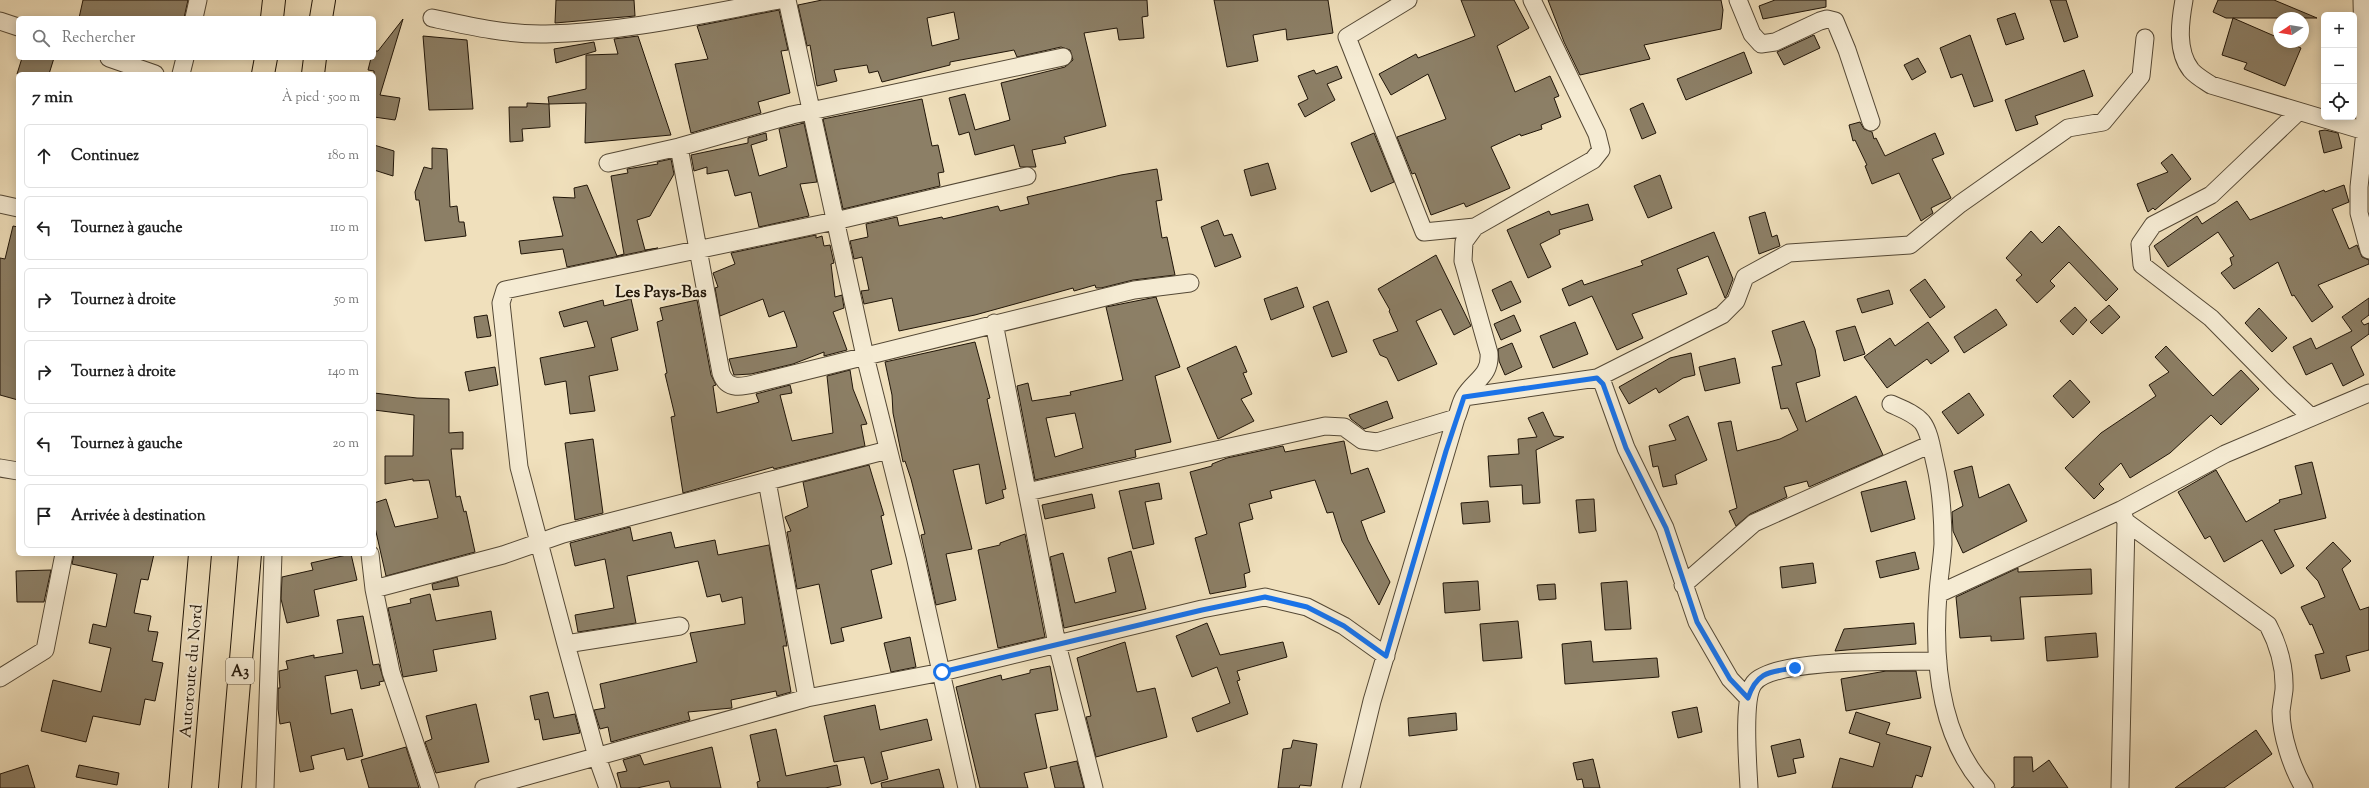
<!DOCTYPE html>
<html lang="fr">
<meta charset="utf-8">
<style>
:root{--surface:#fff;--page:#f6f6f6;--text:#222;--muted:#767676;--line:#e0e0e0}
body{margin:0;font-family:"Sorts Mill Goudy",serif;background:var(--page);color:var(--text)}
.controls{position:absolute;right:12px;top:12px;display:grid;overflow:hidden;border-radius:6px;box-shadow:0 2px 10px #0003}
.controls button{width:36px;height:36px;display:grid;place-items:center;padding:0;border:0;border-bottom:1px solid var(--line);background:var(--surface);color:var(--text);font:20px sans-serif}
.compass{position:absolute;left:2273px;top:12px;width:36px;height:36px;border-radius:50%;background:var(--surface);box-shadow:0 2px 10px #0003;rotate:258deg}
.stop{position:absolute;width:12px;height:12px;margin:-9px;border:3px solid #1a73e8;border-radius:50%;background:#fff}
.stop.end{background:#1a73e8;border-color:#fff;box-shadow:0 1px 4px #0008}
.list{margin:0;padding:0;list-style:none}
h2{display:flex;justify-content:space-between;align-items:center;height:52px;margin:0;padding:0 16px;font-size:17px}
h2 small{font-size:13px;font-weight:400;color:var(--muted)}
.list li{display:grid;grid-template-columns:26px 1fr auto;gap:12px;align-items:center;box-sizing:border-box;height:64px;margin:0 8px 8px;padding:0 8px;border:1px solid var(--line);border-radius:6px}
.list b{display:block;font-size:15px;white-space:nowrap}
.list em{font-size:13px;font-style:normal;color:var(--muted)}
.icon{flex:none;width:22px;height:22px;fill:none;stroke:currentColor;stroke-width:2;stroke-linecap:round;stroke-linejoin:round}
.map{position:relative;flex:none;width:2369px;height:788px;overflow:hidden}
.search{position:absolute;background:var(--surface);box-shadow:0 2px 10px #0003;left:16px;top:16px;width:360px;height:44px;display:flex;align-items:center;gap:10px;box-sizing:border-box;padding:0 14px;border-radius:6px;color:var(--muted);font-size:15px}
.panel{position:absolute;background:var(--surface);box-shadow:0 2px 10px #0003;left:16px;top:72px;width:360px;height:484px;border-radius:6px}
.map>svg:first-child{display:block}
.building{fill:#8c7f66;stroke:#201508;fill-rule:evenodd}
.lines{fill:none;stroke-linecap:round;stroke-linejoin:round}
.minor-casing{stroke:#544835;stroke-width:19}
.highway-casing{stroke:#201508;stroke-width:24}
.minor{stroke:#f5ebd3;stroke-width:17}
.highway{stroke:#f0e0bc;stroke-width:22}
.route{stroke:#1a73e8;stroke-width:5}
.labels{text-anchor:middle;stroke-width:4;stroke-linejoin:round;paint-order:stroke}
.shield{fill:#f5ebd3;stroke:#605545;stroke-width:1}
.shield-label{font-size:15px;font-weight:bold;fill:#201508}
.street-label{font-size:16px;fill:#201508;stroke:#f5ebd3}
.neighbourhood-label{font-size:17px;font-weight:bold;fill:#201508;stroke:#f5ebd3}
</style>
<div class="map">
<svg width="2369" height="788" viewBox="0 0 2369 788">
<rect width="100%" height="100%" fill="#f0e0bc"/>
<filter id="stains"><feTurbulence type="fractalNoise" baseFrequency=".005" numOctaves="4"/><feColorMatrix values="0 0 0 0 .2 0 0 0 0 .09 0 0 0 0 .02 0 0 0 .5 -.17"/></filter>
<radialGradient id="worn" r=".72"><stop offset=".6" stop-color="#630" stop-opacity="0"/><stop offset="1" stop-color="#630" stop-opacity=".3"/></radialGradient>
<!-- building -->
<path class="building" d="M83 0H188L184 18H79Z
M556 0H634L635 16 555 23Z
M822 0H1147L1148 16 1142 17 1144 38 1119 40 1117 28 1084 33 1106 126 1064 137 1066 143 1032 150 1036 167H1020L1014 145 975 155 969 132 959 135 949 98 965 94 975 130 1010 120 1001 83 1065 67 1073 60 1070 50 1061 47 1017 57 1014 50 950 62V65L882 82 878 71 869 73 867 65 834 70 837 81 817 86 810 45 807 46 798 5ZM954 12 959 39 932 46 927 18Z
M1214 0H1328L1333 33 1287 40 1286 29 1253 35 1258 61 1227 67Z
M1461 0H1514L1529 28 1497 46 1515 92 1550 76 1559 96 1554 98 1561 117 1541 125 1542 129 1521 136 1520 134 1491 147 1510 188 1466 207 1464 203 1431 215 1415 173 1412 174 1397 137 1446 119 1428 74 1391 95 1379 74 1416 54 1418 58 1475 36Z
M1548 0H1721L1723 10 1721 29 1644 45 1650 59 1580 75 1564 42Z
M1775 0H1826V7L1763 19 1759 6Z
M2050 0H2066L2078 37 2064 42Z
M2218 0H2274L2317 18H2226L2213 12Z
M779 10 788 50 781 51 790 93 758 102 761 113 691 133 675 64 708 59 697 26Z
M2015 13 2024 39 2006 45 1997 19Z
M2233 18 2279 38V42H2288L2301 48 2285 86 2244 69 2247 63 2222 55Z
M403 19 380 95 400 98 396 117 395 120 374 117V71L368 70 371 58H374V51H378Z
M1814 35 1820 48 1784 65 1777 52Z
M1970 35 1993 101 1974 107 1962 74 1951 78 1940 48Z
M423 36 467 40 473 109 429 110Z
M638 36 671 135 585 143 586 103 549 104 550 127 522 129 523 141 510 142 509 107H527V103L549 104 548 97 586 89V55L618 54 614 39Z
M594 42 596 51 556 63 554 49Z
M1744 52 1752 73 1686 100 1677 79Z
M22 58H54L49 74H17Z
M1918 58 1926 72 1912 80 1904 65Z
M1337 66 1342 78 1327 84 1335 100 1305 117 1298 104 1308 99 1298 76 1314 70 1316 74Z
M2084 70 2093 96 2035 116 2038 124 2016 131 2005 100Z
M922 99 932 146 938 145 944 172 938 173 940 186 843 209 823 119Z
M1643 103 1656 133 1642 139 1630 109Z
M1860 122 1864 129 1872 132 1874 139 1876 138 1885 156 1935 133 1944 154 1932 159 1951 198 1931 208 1933 213 1921 221 1899 173 1872 184 1865 166 1867 165 1855 140 1853 141 1849 125Z
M804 123 817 182 800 184 809 216 759 227 751 192 735 196 728 170 707 174V167L694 171 691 155 748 143V138L766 133 767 140 751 145 759 176 787 167 779 129Z
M2325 130 2338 133 2342 148 2324 153 2319 131Z
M1374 133 1394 182 1371 192 1351 143Z
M374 145 394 151 393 176 374 170Z
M432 148 447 149 450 207 457 206 459 222H464L466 236 425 241 419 200H416L415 192 424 167 432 169Z
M2172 154 2191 179 2155 210 2153 208 2148 212 2137 184 2168 172 2161 163Z
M671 159 674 174 650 216 637 220 645 250 658 248 567 267 563 249 521 254 519 241 563 236 553 197 575 198 574 188 587 185 617 256 624 254 611 176 628 173 627 169 658 164 657 162Z
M1268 163 1276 189 1251 196 1244 170Z
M1157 169 1162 200 1156 201 1162 238 1167 237 1175 275 1133 280 1101 288H1096L1095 285 1074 291 1073 288 975 315 899 331 892 298 864 304 861 291 869 290 862 257 854 259 850 241 868 237 866 224 897 217 899 226 942 217 943 219 998 206 1000 211 1029 204 1027 197 1121 175Z
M1660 175 1672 208 1648 218 1634 186Z
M2344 185 2349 202 2332 209 2349 249 2357 245 2362 257 2369 260V264L2318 285 2333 307 2312 322 2294 295 2292 296 2278 262 2234 289 2221 273 2232 265 2230 258 2234 256 2218 232 2168 267 2154 246 2197 216 2202 224 2237 201 2250 220 2324 190 2325 192Z
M1588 204 1593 220 1559 230 1560 234 1540 244 1551 267 1528 278 1507 230 1549 211 1551 215Z
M1765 212 1772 237 1777 235 1780 246 1759 254 1749 217Z
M1218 220 1224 236 1232 234 1241 257 1215 267 1201 227Z
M13 226 18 227V400L0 395V258L5 259Z
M2059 226 2118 289 2106 301 2069 262 2050 281 2055 286 2037 303 2016 280 2022 275 2006 258 2031 231 2042 243Z
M1714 232 1733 279 1727 295 1725 298 1708 256 1677 269 1687 294 1632 314 1643 338 1617 350 1592 296 1569 306 1562 289 1582 280 1584 285 1643 265 1641 261Z
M816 235V238L822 236 824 246 830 245 834 263 831 264 835 297 842 295 844 308 833 312 847 350 824 356V352L793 364 751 374 734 375 729 359 797 347 796 343 784 311 769 317 763 299 720 316 715 288 718 287 713 273 735 264 731 253Z
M1436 255 1471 326 1454 335 1441 309 1416 321 1437 364 1398 381 1387 358 1380 355 1373 340 1398 331 1389 311 1390 310 1378 289Z
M1925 279 1945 307 1930 318 1910 290Z
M1511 281 1521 302 1501 311 1492 290Z
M1297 287 1304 307 1271 320 1264 299Z
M1889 290 1893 304 1862 313 1857 299Z
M1156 297 1180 367 1155 376 1171 442 1135 450 1136 457 1035 480 1017 386 1028 383 1032 401 1071 395 1070 392 1123 380 1106 307ZM1075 413 1083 448 1055 457 1046 418Z
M2369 298V315L2361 321 2364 325 2369 323V334L2351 347 2364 375 2343 386 2332 363 2306 375 2293 347 2311 338 2316 349 2352 331 2342 317Z
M631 299 638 330 611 338 618 370 589 376 595 411 570 414 566 381 545 385 540 358 595 347 587 321 564 327 559 312 603 300 604 306Z
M697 300 711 375 716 385 713 386 717 413 756 403 759 402 756 394 790 385 792 393 780 395 792 441 833 433 827 376 850 370 853 389 867 424 861 425 865 446 774 469 773 467 683 493 671 417 675 416 665 374 667 373 657 322 663 320 660 308Z
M1328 301 1347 352 1332 357 1313 307Z
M2109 305 2120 317 2102 334 2090 322Z
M2075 307 2087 320 2073 335 2060 321Z
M2259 308 2287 338 2272 352 2245 323Z
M1996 309 2007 325 1964 353 1954 337Z
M487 315 491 336 477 338 474 317Z
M1514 315 1521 331 1501 340 1494 324Z
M1804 321 1815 349 1820 376 1796 383 1806 422 1856 396 1883 455 1809 487 1807 481 1784 487 1787 497 1750 514 1736 526 1729 511 1737 508 1718 423 1731 421 1737 451 1780 439 1798 430 1788 408 1781 409 1772 367 1782 365 1772 331Z
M1575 322 1588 354 1553 368 1540 336Z
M1928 322 1949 351 1931 364 1927 359 1887 388 1864 357 1890 338 1895 346Z
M1855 326 1865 354 1844 361 1836 331Z
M975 342 990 398 987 399 1006 489 1002 490 1004 498 986 504 979 464 953 470 972 549 946 554 956 600 936 605 921 535 925 534 911 479 905 461 903 462 893 413 892 395 885 362Z
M1512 343 1522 367 1505 375 1499 361 1498 349Z
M1236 346 1247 372 1243 373 1252 394 1241 399 1254 421 1218 439 1187 368Z
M2166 346 2213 396 2241 370 2259 389 2221 425 2211 415 2170 453 2130 478 2121 463 2099 484 2104 489 2094 499 2065 468 2101 433 2156 396 2149 385 2169 372 2155 357Z
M1691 353 1695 375 1683 378 1659 393 1656 388 1629 404 1619 387 1670 358Z
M1735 358 1740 383 1705 391 1699 367Z
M495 367 498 385 469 391 465 372Z
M2070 380 2090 402 2073 418 2053 396Z
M374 393 417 398 449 399V433L463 432V449H451L456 497 460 496 464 512 466 511 475 552 386 576 374 523V503L386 499 395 527 438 518 429 480 413 481V479L385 484V456H413L414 415 374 410Z
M1969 393 1984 415 1958 434 1942 412Z
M1387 401 1393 418 1364 429 1351 419 1349 415Z
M1543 412 1554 436 1564 437 1536 450 1540 503 1523 504 1522 485 1490 487 1488 456 1519 454 1518 439 1537 437 1528 418Z
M1688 416 1707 460 1675 475 1677 484 1663 487 1658 466 1653 467 1649 446 1676 440 1669 425Z
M593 439 603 513 575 520 565 443Z
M1344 441 1351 474 1368 468 1385 512 1361 521 1368 540 1390 582 1379 605 1342 541 1333 512 1327 513 1315 480 1270 491 1272 498 1249 504 1253 519 1239 523 1250 572 1244 574 1246 587 1210 594 1195 538 1207 534 1190 472 1212 466V464L1227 458 1283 446 1285 452Z
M2312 462 2326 518 2274 530 2294 566 2281 574 2262 540 2224 562 2210 536 2205 539 2178 492 2216 470 2246 522 2280 502 2279 500 2302 494 2295 466Z
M869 465 884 515 881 516 892 564 871 570 882 618 841 628 844 641 831 644 819 584 797 589 787 532 791 531 785 517 808 507 803 482Z
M1972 466 1979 498 2009 484 2027 521 1963 553 1953 531 1952 512 1963 506 1954 471Z
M1906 481 1915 519 1871 532 1861 492Z
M1159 483 1162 499 1145 502 1154 544 1133 549 1119 491Z
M1092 494 1095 508 1045 519 1042 505Z
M1594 499 1596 531 1579 533 1576 500Z
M1488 501 1490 522 1463 524 1461 503Z
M630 527 633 541 671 532 675 548 715 540 718 555 769 545 787 646H783L791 692 777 696 776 691 731 700 732 708 688 712 690 720 611 742 608 727 600 729 594 710 605 708 600 684 697 662 690 633 745 624 742 597 722 602 720 594 707 597 698 561 627 576 636 623 578 632 575 615 614 608 605 559 575 566 570 543Z
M1025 534 1045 637 998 648 978 550 1000 545V543Z
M2333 542 2351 561 2342 569 2360 610 2369 607V650L2346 656 2350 671 2321 679 2315 655 2324 653 2312 624 2310 625 2301 607 2325 597 2318 581 2306 568Z
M1131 551 1146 609 1064 628 1050 557 1063 553 1075 603 1116 592 1108 558Z
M1915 552 1919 569 1880 578 1876 561Z
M74 554H154L148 580 141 579 134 613 151 616 148 631 158 632 152 661 163 663 155 701 145 699 140 725 93 716 86 742 41 731 53 680 101 692 111 648 89 643 93 624 106 627 117 574 72 564Z
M351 554 357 580 314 590 319 616 287 623 281 599 282 577 313 570 311 563Z
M1813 563 1816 583 1782 588 1780 567Z
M2018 568V572L2091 569 2092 594 2020 597 2024 639 1991 641V636L1960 638 1956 597Z
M51 570 44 602H17L16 571Z
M457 577 459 586 433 590 432 584Z
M1478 581 1480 610 1445 613 1443 583Z
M1627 581 1631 629 1605 630 1601 583Z
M1555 584 1556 599 1539 600 1537 585Z
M430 594 436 621 491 611 496 639 433 650 437 671 403 677 388 608 411 603 410 599Z
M363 616 373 665 379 664 384 681 379 682 380 685 361 689 357 670 325 676 331 714 352 709 363 756 347 760 344 748 311 756 314 769 300 772 290 722 280 724 278 709V688H280L279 671 288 669 286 661 314 655V658L343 653 337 620Z
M1518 621 1522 658 1483 661 1480 624Z
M1207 623 1220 655 1283 642 1287 657 1237 671 1240 680 1237 681 1248 714 1197 732 1192 718 1230 703 1217 667 1192 677 1176 636Z
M1914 623 1916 644 1835 651 1844 629Z
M2096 633 2098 657 2047 661 2045 637Z
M910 637 916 667 891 672 884 643Z
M1591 641 1593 662 1657 658 1659 677 1565 684 1562 644Z
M1125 642 1137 692 1155 688 1167 737 1096 757 1086 717 1091 716 1077 658Z
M1050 666 1058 710 1035 714 1047 768 1024 773 1028 788H980L956 687 1001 675 1002 680 1030 673V670Z
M1886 671H1916L1921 698 1846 711 1841 679Z
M548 692 554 718 575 714 580 733 543 740 539 719 535 720 530 696Z
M476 704 489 762 436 773 425 742 432 739 426 716Z
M875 705 880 730 927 719 932 740 881 752 888 779 871 784 864 757 834 762 824 716Z
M1697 707 1702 732 1678 738 1672 712Z
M1856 712 1890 723 1886 734 1931 747 1922 777 1916 775 1912 788H1832L1840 758 1873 767 1880 743 1849 733Z
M1456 713 1457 730 1409 736 1408 718Z
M776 729 786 776 837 765 841 785 825 788H758L757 782 760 781 750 735Z
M2256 730 2272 754 2224 788H2175Z
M1800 739 1804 757 1793 759 1796 773 1778 777 1771 746Z
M1293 740 1317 744 1311 786 1300 785 1299 788H1278L1283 749 1291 748Z
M406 747 419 788H369L361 760Z
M712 747 721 788H671L669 781 637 788H621L617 773 627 771 623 760 640 755 644 765Z
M2014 757H2032L2033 772 2049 760 2068 788H2011L2014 786Z
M1593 759 1600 788H1584L1582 779 1577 780 1573 763Z
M1077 761 1084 788H1055L1050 767Z
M28 765 35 788H0V774Z
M79 765 119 773 117 785 76 777Z
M939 769 944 788H882L881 783Z"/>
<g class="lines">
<defs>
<path id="minor" d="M787 0 865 356 915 556 967 788
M1408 0 1347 37 1424 232 1475 227
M1738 0 1752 34 1761 44 1775 42 1820 21 1827 19 1835 21 1847 50 1871 122
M2184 0C2180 22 2176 51 2191 70 2196 76 2205 81 2211 85L2365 131 2369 136
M2362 0 2365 131 2359 187V213L2369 250
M194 18 198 0
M432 18C469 26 508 35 546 34 625 32 703 14 780 0
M0 21 18 27
M109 58 155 74
M181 74 185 58
M2298 112 2211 195 2153 225 2140 244 2142 265 2211 318 2281 389 2311 417
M679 147 721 373C728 394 748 385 765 381L1134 290 1190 283
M608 163 679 147 792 115 1063 57
M0 204 18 208
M994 323 1057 644 1094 788
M1597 378 1722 315 1736 301 1745 277 1789 253 1910 245 1960 204 2068 128 2103 122 2141 76 2145 38
M1464 397 1597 378 1603 384 1626 448 1665 528 1697 622 1730 679 1748 698
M1891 404C1902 409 1914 413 1922 422 1930 432 1932 451 1935 463 1941 488 1943 519 1943 544 1942 561 1939 577 1938 593 1933 659 1939 737 1986 788
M0 468 18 471
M767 481 807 698
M1027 492 1325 426 1344 427 1362 440 1377 442 1456 418
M2121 510 2126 522 2268 625C2278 644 2285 667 2284 690 2283 697 2282 704 2281 711 2281 735 2292 768 2304 788
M370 554 374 589 391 672 430 788
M1683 585 1754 523 1931 444
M374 589 503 555 563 534 888 450
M1938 594 2121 510 2225 454 2369 393
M566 644 519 467 501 303 505 290 835 221 1027 176
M0 678 45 650 64 554
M265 788 273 554
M484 788 807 698 942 672 1202 609 1265 597 1307 607 1344 626 1386 656
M608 788 597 757 566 644 680 626
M1351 788 1372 701 1456 418C1459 412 1460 404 1464 397 1474 380 1491 376 1489 353L1463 261 1464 242 1475 227 1593 160 1601 150 1597 134 1532 0
M1749 788C1748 767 1742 698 1754 683 1775 657 1902 662 1938 661
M2120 788 2126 522"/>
<path id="highway" d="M272 18 274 0
M321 18 324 0
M263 74 266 58
M313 74 315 58
M180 788 200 554
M230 788 250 554"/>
</defs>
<!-- minor casing -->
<use href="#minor" class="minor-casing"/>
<!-- highway casing -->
<use href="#highway" class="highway-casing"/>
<!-- minor -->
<use href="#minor" class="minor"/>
<!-- highway -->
<use href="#highway" class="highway"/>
</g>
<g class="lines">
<!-- route -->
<path class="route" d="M942 672 1202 610 1265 597 1307 607 1344 626 1386 656 1446 451 1464 397 1597 378 1603 384 1626 448 1666 528 1697 622 1730 679 1748 698C1757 671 1770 672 1795 668"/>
</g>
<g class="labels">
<!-- shield labels -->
<rect class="shield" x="226" y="658" width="28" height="26" rx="3"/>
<g class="shield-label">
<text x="240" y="676">A3</text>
</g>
<!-- street labels -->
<g class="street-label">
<text transform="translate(190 671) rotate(-85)" y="6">Autoroute du Nord</text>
</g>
<!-- neighbourhood labels -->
<g class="neighbourhood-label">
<text x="661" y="297">Les Pays-Bas</text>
</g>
</g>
<rect width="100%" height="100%" filter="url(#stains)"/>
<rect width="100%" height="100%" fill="url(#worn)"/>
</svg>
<div class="controls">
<button>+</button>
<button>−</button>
<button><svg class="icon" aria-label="locate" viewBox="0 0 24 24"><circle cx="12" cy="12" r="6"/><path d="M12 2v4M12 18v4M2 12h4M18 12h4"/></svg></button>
</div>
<svg class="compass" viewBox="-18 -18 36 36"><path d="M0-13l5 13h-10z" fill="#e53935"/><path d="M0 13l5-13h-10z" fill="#767676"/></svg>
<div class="stop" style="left:942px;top:672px"></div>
<div class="stop end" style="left:1795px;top:668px"></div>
<div class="search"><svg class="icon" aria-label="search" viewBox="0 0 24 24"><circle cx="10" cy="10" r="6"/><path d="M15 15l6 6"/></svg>Rechercher</div>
<section class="panel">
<h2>7 min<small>À pied · 500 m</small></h2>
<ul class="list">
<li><svg class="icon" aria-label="ahead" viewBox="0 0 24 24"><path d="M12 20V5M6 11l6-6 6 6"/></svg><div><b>Continuez</b></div><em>180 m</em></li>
<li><svg class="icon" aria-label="left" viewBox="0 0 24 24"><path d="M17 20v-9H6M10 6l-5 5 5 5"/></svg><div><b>Tournez à gauche</b></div><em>110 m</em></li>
<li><svg class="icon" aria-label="right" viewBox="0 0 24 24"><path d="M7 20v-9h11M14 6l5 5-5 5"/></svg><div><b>Tournez à droite</b></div><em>50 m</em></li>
<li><svg class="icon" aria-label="right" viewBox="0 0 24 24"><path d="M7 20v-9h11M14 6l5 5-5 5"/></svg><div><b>Tournez à droite</b></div><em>140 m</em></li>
<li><svg class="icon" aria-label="left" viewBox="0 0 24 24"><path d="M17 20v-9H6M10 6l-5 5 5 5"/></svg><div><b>Tournez à gauche</b></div><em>20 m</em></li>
<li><svg class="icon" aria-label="arrive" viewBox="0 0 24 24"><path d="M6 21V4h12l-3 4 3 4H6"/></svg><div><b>Arrivée à destination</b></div></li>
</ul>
</section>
</div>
